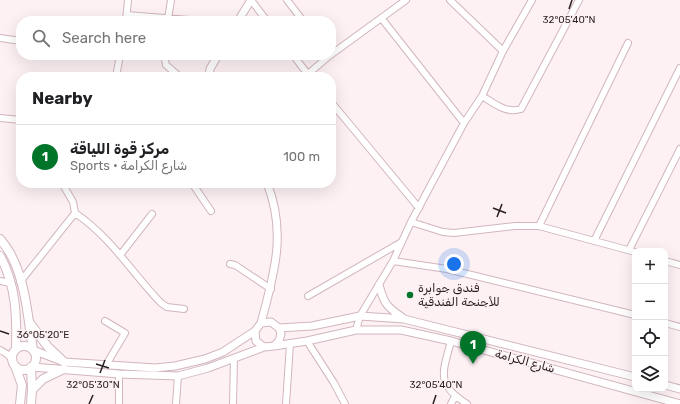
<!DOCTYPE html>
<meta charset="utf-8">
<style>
:root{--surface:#fff;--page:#f6f6f6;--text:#202124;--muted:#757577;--line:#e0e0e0;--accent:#007428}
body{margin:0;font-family:Rubik,Cairo,sans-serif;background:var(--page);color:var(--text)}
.controls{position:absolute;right:12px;bottom:12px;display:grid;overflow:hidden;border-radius:8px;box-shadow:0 4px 16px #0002}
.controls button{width:36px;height:36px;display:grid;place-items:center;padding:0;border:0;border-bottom:1px solid var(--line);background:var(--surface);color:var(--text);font:20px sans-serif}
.you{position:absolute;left:454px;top:264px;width:14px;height:14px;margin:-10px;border:3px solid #fff;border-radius:50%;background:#1a73e8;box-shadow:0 0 0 6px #1a73e833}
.badge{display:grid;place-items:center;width:26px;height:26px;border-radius:50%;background:var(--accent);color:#fff;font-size:13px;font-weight:700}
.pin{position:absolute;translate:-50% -33px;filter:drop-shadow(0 1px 2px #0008)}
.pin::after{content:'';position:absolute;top:21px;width:14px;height:12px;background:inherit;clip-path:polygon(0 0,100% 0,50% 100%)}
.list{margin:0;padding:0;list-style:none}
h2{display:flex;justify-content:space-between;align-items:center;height:52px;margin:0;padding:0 16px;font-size:17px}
h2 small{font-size:13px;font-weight:400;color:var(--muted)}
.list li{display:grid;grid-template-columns:26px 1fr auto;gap:12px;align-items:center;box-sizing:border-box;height:64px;padding:0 16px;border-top:1px solid var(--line)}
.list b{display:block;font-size:15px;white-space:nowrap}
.list p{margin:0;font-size:13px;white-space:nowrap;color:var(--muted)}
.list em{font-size:13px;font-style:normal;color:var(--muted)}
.icon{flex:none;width:22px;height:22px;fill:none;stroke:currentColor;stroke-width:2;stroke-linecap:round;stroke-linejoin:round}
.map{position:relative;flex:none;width:680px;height:404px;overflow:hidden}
.search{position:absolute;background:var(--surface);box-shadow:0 4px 16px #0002;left:16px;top:16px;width:320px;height:44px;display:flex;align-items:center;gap:10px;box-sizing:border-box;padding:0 14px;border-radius:16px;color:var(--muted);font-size:15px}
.panel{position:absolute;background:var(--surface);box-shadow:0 4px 16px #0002;left:16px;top:72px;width:320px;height:116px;border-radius:16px}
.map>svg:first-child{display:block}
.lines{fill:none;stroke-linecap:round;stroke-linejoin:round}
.minor-casing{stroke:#d2b6bc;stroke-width:8}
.tertiary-casing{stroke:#d2b6bc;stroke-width:9}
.secondary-casing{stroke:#d2b6bc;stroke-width:10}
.minor{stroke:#fff;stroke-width:6}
.tertiary{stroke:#fff;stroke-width:7}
.secondary{stroke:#fff;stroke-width:8}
.ticks{fill:none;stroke:#291f21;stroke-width:1.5}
.poi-dot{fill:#007428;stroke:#fdf1f4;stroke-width:1.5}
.labels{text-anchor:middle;stroke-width:3;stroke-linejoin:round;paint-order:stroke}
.poi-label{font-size:12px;fill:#291f21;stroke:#fdf1f4;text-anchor:start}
.street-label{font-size:12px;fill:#291f21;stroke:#fdf1f4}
.ticks-label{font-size:10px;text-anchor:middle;fill:#291f21;stroke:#fdf1f4;stroke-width:3;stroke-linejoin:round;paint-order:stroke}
</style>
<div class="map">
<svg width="680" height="404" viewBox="0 0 680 404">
<rect width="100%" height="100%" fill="#fdf1f4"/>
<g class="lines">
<defs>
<path id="minor" d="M251 0 267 21
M287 0 303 21
M450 0 503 51
M127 15 201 21
M168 19 171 0
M382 19 464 123
M126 21 128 0
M0 38 21 41
M164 55 166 65 180 77
M293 55 310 77
M308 74 329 56 406 0
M116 77 120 55
M482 96C494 103 506 114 521 109L579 0
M331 102 419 208
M0 118 21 120
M62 183 73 202 75 213
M192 183 211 211
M411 222 443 232 454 233 515 226H539L635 252
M539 226 628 43
M594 241 680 68
M629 250 680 149
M121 254 152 214
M393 261 447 269 635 315
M665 261 680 265
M230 264 235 265 271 289
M0 281 11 283
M20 282 75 213C112 238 131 272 161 303L167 307 184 309
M308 296 400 243
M105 321 125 333 106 365
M665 323 680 327
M356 330 360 316 393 261 411 222 464 123 482 96 503 51 532 0
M307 341 334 383 345 404
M451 341C443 372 435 384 467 404
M0 350 7 354 12 359
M119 404V374
M176 404 178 376
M233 404 234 358
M286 404 290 344
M451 404 455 396"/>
<path id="tertiary" d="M238 21 251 0
M209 77 210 69 218 55
M379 285C384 304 387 307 403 318
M261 323C274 274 287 233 267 183
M279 328 312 326 360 316 404 319 635 377
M274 346 307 341 356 330H401L451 341 680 404
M33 350 64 362 155 368 175 366 205 359 223 352 255 331
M32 367 119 374 178 376 208 368 264 347 274 346 279 341 281 334 279 328 271 322 261 323 255 331 256 341 264 347
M665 385 680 389"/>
<path id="secondary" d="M0 239C4 244 9 250 12 257 26 284 28 319 33 350
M0 256C16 285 17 316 16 348
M29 322 48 347 64 362
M12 358a12 12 0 1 1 24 0a12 12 0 1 1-24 0Z
M15 366 22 385 20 404
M32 390 43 379 64 369
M31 404 32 390 31 367"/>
</defs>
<!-- minor casing -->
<use href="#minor" class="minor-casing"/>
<!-- tertiary casing -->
<use href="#tertiary" class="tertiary-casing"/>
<!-- secondary casing -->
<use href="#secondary" class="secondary-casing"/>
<!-- minor -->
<use href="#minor" class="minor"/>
<!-- tertiary -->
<use href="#tertiary" class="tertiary"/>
<!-- secondary -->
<use href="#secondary" class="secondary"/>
</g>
<!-- ticks -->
<path class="ticks" d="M569 9 572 0M493 208 506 213M497 217 502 204M0 331 9 334M96 364 109 368M100 373 105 360M89 404 93 395M433 404 436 395"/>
<!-- markers -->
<circle class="poi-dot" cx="410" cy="295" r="4"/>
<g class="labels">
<!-- poi labels -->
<g class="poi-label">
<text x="418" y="292">فندق جوابرة<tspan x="418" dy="14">للأجنحة الفندقية</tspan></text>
</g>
<!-- street labels -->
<g class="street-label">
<text transform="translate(525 361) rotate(15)" y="4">شارع الكرامة</text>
</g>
</g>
<g class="ticks-label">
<text x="569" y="23">32°05'40"N</text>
<text x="43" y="338">36°05'20"E</text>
<text x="93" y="388">32°05'30"N</text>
<text x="436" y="388">32°05'40"N</text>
</g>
</svg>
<div class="controls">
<button>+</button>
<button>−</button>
<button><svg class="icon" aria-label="locate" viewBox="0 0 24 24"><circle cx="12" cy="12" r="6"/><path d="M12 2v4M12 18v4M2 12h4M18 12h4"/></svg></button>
<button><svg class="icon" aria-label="layers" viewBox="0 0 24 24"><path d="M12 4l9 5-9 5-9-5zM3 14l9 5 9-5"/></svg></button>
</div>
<div class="you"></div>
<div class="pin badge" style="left:473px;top:364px">1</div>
<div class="search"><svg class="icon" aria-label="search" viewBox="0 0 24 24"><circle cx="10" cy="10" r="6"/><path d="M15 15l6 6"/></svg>Search here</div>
<section class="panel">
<h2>Nearby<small></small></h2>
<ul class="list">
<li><span class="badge">1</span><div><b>مركز قوة اللياقة</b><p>Sports · شارع الكرامة</p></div><em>100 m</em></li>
</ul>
</section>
</div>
